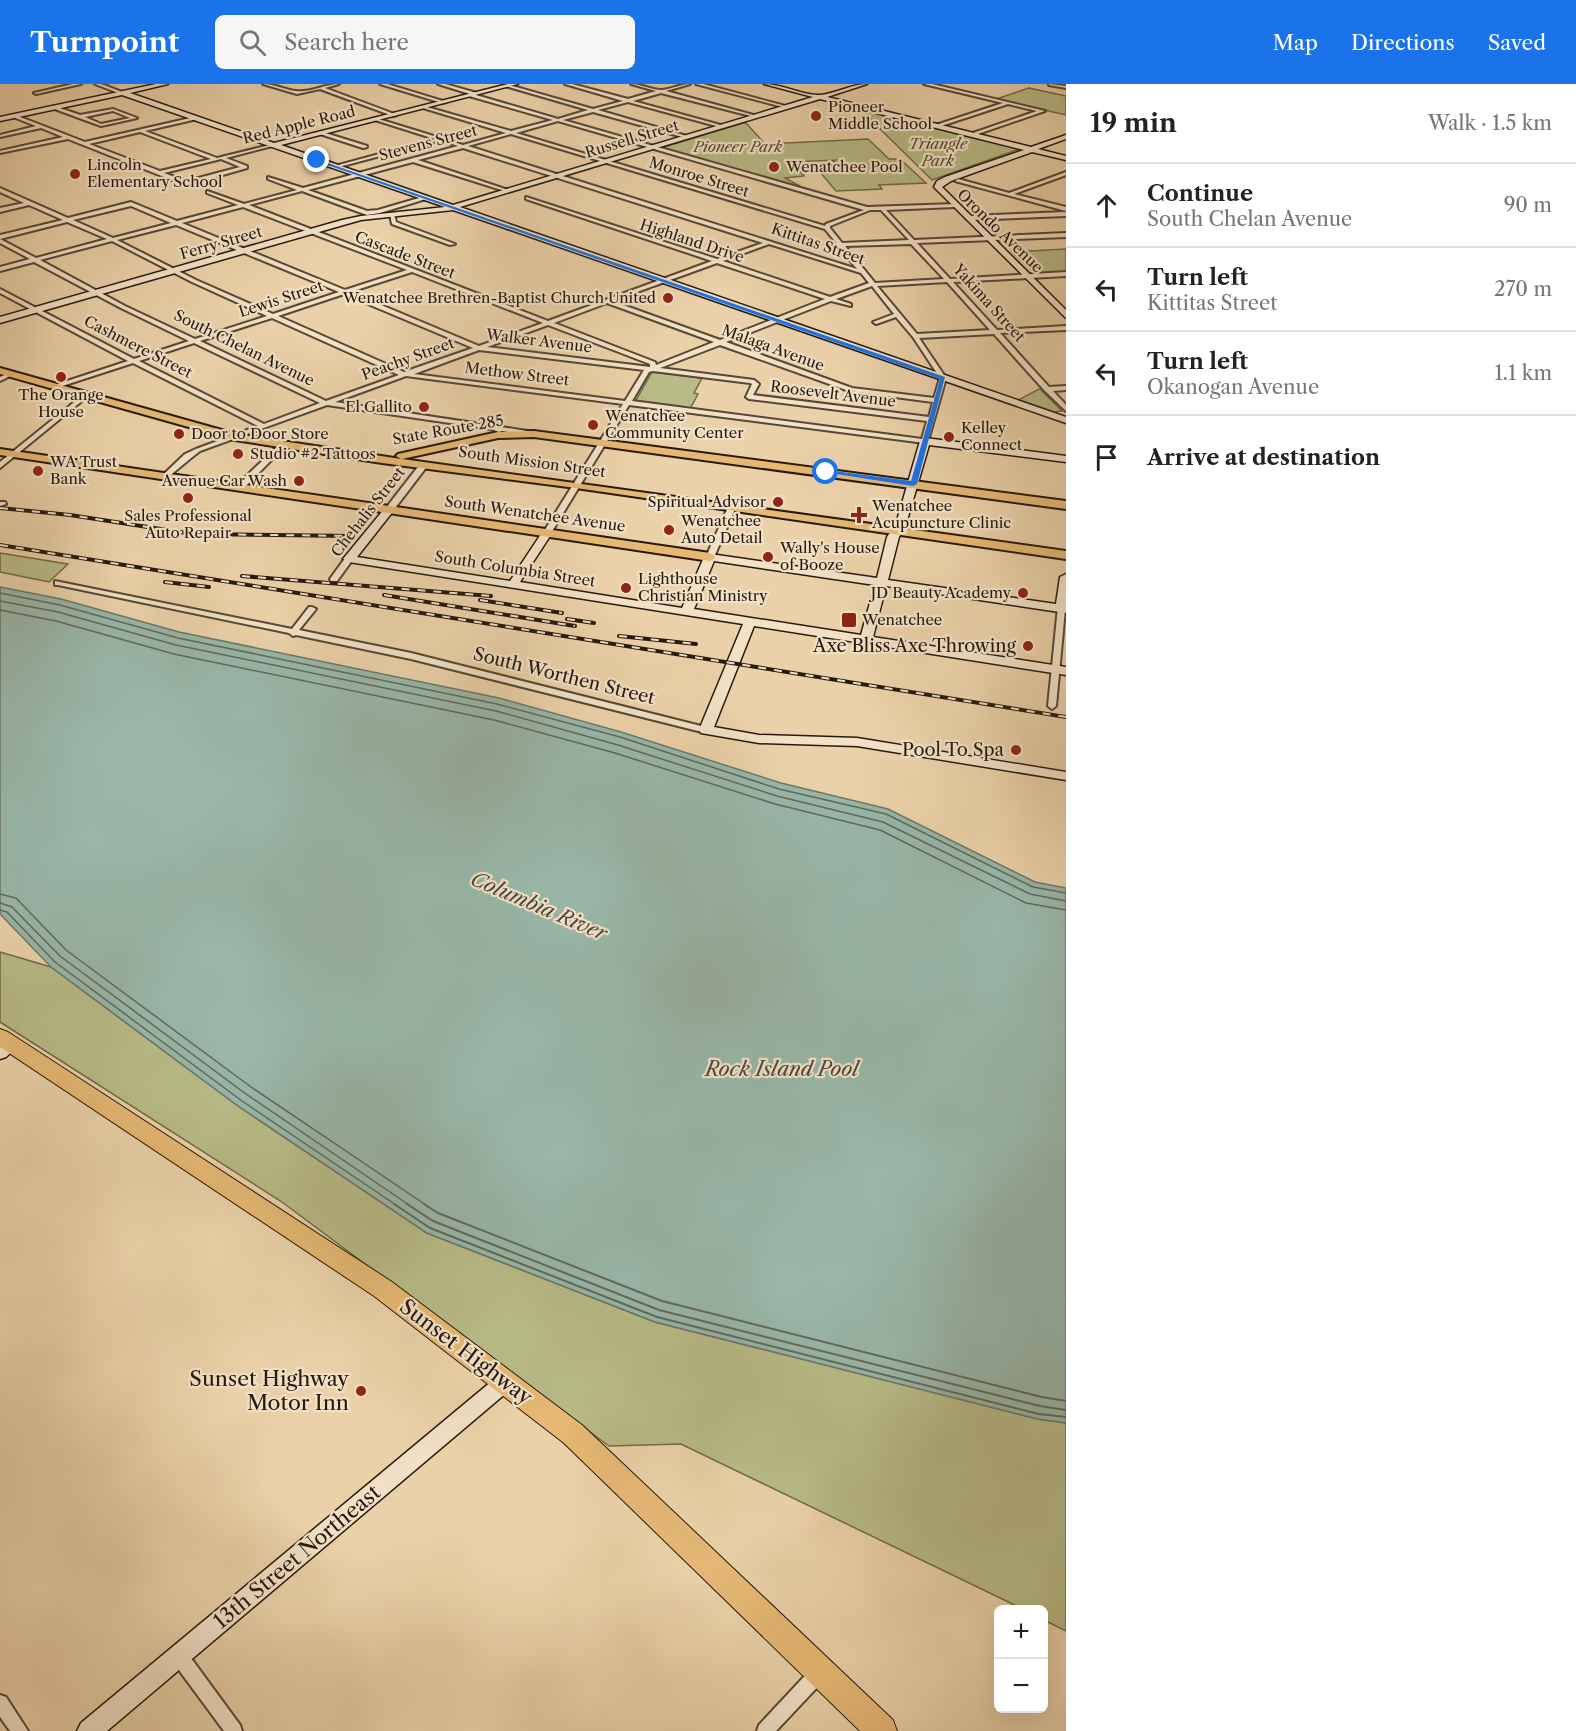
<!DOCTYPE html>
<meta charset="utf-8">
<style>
:root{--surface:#fff;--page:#f6f6f6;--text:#222;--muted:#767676;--line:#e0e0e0;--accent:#1a73e8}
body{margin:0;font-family:"Libre Caslon Text",serif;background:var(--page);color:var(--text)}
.controls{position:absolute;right:18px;bottom:18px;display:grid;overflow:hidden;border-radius:9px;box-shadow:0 6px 24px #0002}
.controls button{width:54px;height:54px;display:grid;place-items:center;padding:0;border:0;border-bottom:2px solid var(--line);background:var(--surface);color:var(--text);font:30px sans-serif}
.stop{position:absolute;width:18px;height:18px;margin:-14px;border:4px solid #1a73e8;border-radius:50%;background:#fff}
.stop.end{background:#1a73e8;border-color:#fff;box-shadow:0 2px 6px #0008}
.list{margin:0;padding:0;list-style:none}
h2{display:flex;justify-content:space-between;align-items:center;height:78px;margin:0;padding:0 24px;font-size:26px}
h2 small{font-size:20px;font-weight:400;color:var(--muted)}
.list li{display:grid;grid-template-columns:39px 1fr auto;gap:18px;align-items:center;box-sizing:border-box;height:84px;padding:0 24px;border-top:2px solid var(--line)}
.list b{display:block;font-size:22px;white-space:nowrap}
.list p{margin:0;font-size:20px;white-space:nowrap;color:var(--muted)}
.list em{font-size:20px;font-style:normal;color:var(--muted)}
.icon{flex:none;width:33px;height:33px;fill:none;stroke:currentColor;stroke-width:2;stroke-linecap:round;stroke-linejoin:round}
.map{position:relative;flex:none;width:1066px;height:1647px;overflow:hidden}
header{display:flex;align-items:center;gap:36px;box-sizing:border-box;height:84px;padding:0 30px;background:var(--accent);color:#fff}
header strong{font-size:28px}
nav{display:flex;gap:33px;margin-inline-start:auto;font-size:21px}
.search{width:420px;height:54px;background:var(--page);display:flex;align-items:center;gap:15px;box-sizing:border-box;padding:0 21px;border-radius:9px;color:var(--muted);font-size:22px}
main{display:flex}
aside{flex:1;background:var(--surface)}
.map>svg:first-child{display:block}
.green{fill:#b8bb87;stroke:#706a4a;stroke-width:1.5}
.water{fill:#98b7a9;stroke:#6b786b;stroke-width:1.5}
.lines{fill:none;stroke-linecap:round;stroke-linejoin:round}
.shore-far1{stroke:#60685b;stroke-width:1.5}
.shore{stroke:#60685b;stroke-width:2}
.street-casing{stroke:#584734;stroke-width:4}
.secondary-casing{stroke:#27190d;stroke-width:3}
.primary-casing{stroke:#27190d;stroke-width:4}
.highway-casing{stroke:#27190d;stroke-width:2}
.street{fill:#f2e1c7;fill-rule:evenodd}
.secondary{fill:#f2e1c7;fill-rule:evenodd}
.primary{fill:#e6b874;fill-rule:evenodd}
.highway{fill:#e6b874;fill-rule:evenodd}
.rail-casing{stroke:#27190d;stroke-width:4}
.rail{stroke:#f2e1c7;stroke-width:2;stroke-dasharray:8;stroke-linecap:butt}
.route{fill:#1a73e8}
.poi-dot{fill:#8f2418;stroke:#f2e1c7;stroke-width:2}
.labels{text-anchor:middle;stroke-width:4.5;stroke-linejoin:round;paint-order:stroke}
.far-poi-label{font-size:15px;fill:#27190d;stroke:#f2e1c7;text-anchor:start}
.far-street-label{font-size:15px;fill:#27190d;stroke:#f2e1c7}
.far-park-label{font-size:15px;font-style:italic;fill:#524a32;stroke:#f2e1c7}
.poi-label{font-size:18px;fill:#27190d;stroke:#f2e1c7;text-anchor:end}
.street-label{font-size:18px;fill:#27190d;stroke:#f2e1c7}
.water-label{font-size:20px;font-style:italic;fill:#49483c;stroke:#f2e1c7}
.near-street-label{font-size:21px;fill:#27190d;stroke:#f2e1c7}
.near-poi-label{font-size:21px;fill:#27190d;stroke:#f2e1c7;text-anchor:end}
</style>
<header>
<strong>Turnpoint</strong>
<div class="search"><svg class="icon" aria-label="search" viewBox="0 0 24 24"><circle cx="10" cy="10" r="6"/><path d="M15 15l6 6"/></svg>Search here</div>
<nav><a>Map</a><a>Directions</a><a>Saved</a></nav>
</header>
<main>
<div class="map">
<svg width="1066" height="1647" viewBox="0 0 1066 1647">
<rect width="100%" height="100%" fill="#ebd1a9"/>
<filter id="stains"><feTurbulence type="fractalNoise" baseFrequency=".00333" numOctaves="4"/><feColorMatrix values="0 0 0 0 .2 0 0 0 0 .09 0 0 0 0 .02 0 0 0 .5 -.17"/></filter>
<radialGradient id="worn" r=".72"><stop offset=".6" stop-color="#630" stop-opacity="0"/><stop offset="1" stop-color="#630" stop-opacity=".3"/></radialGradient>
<!-- green -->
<path class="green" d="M1029 4 1066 12V31L996 15Z
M864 26 1015 64 1017 66 932 96 877 42Z
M743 39H746L765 60 868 55 889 75H900L926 99 879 101 882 105 836 107 819 87 836 76 792 78 804 92 785 94 800 102 797 103 661 64Z
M1066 165V188L1035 189 1012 168Z
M652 288 702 294 694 309 698 310 690 325 635 318Z
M1039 305 1042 307 1062 327 1054 328 1018 316Z
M0 469 68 480 49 498 0 488Z
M0 868 51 883 238 1022 427 1149 655 1238 1038 1335 1066 1339V1547L1044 1536V1526L1023 1525 681 1360 609 1362 282 1118 0 938Z"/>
<!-- water -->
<path class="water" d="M0 503 61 515 179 548 499 614 621 648 781 699 888 725 1035 798 1066 804V1339L1038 1335 655 1238 427 1149 238 1022 51 883 0 830Z"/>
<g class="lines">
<!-- shore-far1 -->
<path class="shore-far1" d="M0 509 60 521 178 554 497 620 620 653 779 705 886 730 1033 803 1066 809
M0 517 58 528 176 561 496 627 618 661 777 712 883 738 1030 810 1066 817
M0 526 56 537 174 570 494 636 615 669 775 720 880 746 1026 819 1066 826
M0 810 16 814 66 866 251 1003 426 1121
M0 819 12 823 60 872 246 1010 409 1121
M0 826 7 828 55 878 242 1017 396 1121"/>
<!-- shore -->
<path class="shore" d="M394 1120 430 1144 657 1233 1039 1330 1066 1333
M407 1120 433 1137 659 1226 1040 1322 1066 1326
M424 1120 438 1129 662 1217 1042 1313 1066 1317"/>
<defs>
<path id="street" d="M73 0H81L36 10 34 9Z
M95 0H101L125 9 121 10Z
M263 0C275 0 285 6 296 7 310 9 325 0 339 0L325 4 397 31 393 32 320 5 297 10Z
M380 0H387L446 18 442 19Z
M438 0H445L477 9 476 11 558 35 588 26 505 2 509 1 593 25 623 17 565 0H572L628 15 656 7 631 0C641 0 651 6 661 6 670 6 680 0 690 0L666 7 757 32 755 33 661 9 633 17 724 42 720 43 628 18 598 26 690 53 686 54 593 28 563 36 867 123 956 120 954 123 886 126 914 156 1066 149V153L917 159 950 195 1066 188V192L953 198 997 246 1066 242V246L1000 249 1049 303 1066 302V306L1053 307 1066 321V327L1044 306 994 250 919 254 946 294 928 357 925 359 629 321 551 449 547 451 543 449 623 320 406 292 335 318 534 348 537 350 534 352 502 347 499 348 491 345 327 321 200 367 191 374 167 394H164V390L185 370 196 365 258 342 133 279 56 304H52V302L128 277 0 209V205L134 275 189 257 121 224 34 178 0 187V183L30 175 0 159V155L36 174 107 155 67 138 0 155V151L63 136 29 121 0 128V124L24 119 0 108V104L68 134 131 118 177 137 238 121 207 109V107L244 120 297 106 268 95V93L303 104 458 62 440 56 335 84V82L435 55 375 36V34L463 61 506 49 423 24V22L511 47 553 36 469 12 470 10ZM558 37 864 126 826 140 825 142 516 49ZM511 50 825 145 857 185 468 62ZM463 64 763 159 717 175 526 113V115L712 177 548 237 249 121 302 107 367 131 380 129 429 114 426 112 378 126 367 127 308 106 413 78 508 108V106L418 76ZM131 122 171 139 113 154 73 136ZM243 123 407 186 345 206 182 139ZM870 126H881L909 156 842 159 830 144V142ZM176 141 339 208 273 230 196 196 117 156ZM112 157 192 198 267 232 195 255 125 222 40 176ZM769 160 861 189 869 199 830 213 723 177ZM911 160 944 195 875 199 845 162ZM717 179 825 215 720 256 612 217ZM412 188 543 239 479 262 350 208ZM947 198 990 246 917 250 877 202ZM872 202 894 230 873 238 876 240 896 233 913 253 940 294 934 314 852 304 726 258 831 217 851 222V220L836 215ZM344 210 473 264 404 288 278 232ZM607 219 714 258 656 281 655 278 554 239ZM272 234 399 291 326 317 200 257ZM548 241 650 280V283L487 263ZM194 259 320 319 264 340 139 277ZM720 261 849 307 933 318 929 333 753 311 759 300 754 296 660 284ZM479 266 644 286 625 317 414 290ZM653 287 750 299 752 300 746 313 749 315 927 337 922 355 632 317 649 288Z
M696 0H703L789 23 787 24Z
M924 0H932L1045 27 972 52 970 50 1037 27 1008 20 938 43 936 41 1003 19Z
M1049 0 1066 2V4L1049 1Z
M54 22 80 31 113 25 137 34 101 42 52 24ZM113 27 130 34 101 40 85 33Z
M15 31 85 58 195 33 197 35 145 47 217 74 274 60 276 61 226 74 247 82V84L191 100H182L68 55 0 69V67L63 53 41 44 0 53V51L36 42 13 33ZM140 48 211 75 160 87 89 60ZM221 75 240 83 191 96H183L164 89Z
M322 48 367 62V63L363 64 320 50Z
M1066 88V91L1014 110 1066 123V127L955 97 958 95 1009 109Z
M1066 128V132L969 136 966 134 969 132Z
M390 130H394L396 138 455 160 450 161 392 140Z
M9 289 14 290 0 297V293Z
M83 311 88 312 0 384V378Z
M281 359 287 360 243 405H237V401Z
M421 379 428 381 392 428H386V424Z
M0 418H5L6 420 0 422Z
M729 421 736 423 714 473 710 475H707L706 473Z
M346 473H349L353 475 337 497H331L330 495Z
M55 497 292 545 309 523H312L316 525 299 546 411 569 709 644 711 646 706 649 411 575 296 551 293 552 289 549 58 501H55Z
M1058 523H1061L1065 525 1056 622 1052 625 1048 622Z
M179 1564 185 1566 240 1641 242 1647H224L173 1578 171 1572 173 1566Z
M820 1580 826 1582 828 1588 826 1594 776 1647H757L759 1641 814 1582Z
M0 1611 6 1613 28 1647H10L0 1633Z"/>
<path id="secondary" d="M156 0H168L130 9 274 59 508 0H518L281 61 453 121 813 13 764 0C783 0 803 12 820 11 836 10 851 0 867 0L827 13 1031 63 1066 51V55L1038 65 1066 72V76L1032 68 951 97 942 103 1066 226V234L934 103 937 97 945 93 1024 66 820 15 460 123 1066 333V339L453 126 361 136 0 239V233L342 136 361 132 445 123 122 11 0 37V33Z
M925 354 1066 372V378L929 361 906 440 899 453 888 496 1056 520 1060 493 1066 490V529L886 502 873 553 1066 583V591L754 542 714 643 759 651 857 654 1066 688V696L857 662 759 659 701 649 699 646 743 540 349 478 343 475 385 424 389 423 394 426 357 473 510 497 543 447 547 446 552 449 520 498 682 524 704 473 710 470 877 494 887 453 896 440 920 357ZM714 477 875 501 861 551 694 525Z
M12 954 18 956 20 960 6 973 0 975V960Z
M505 1289 512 1292 515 1298 512 1304 107 1647H77L81 1639 498 1292Z"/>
<path id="primary" d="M0 284 236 350 401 375 396 372 398 370 498 348 534 347 1066 417V425L534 353 498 354 402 375 1066 467V475L576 404 382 379 235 356 0 290Z
M0 365 710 469 716 473 710 477 0 371Z"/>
<path id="highway" d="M0 945 8 948 392 1198 582 1341 893 1636 897 1647H860L564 1359 374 1212 0 963Z"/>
</defs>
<!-- street casing -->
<use href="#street" class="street-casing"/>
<!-- secondary casing -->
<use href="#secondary" class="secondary-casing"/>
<!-- primary casing -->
<use href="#primary" class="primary-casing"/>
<!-- highway casing -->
<use href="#highway" class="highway-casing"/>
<!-- street -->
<use href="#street" class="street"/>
<!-- secondary -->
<use href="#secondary" class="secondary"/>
<!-- primary -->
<use href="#primary" class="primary"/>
<!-- highway -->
<use href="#highway" class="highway"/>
<defs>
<path id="rail" d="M0 424 70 431 193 450 354 452
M0 461 1066 633
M242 492 491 512
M165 498 209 503
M384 511 575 542
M480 516 562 529
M567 535 594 539
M619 552 696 560"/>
</defs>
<!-- rail casing -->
<use href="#rail" class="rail-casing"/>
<!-- rail -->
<use href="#rail" class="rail"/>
</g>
<!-- route -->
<path class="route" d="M316 75 945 293 917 400 913 402 823 388 826 386 911 397 940 295 316 77Z"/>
<!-- markers -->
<g class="poi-dot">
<circle cx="816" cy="32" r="6"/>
<circle cx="774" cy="83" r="6"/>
<circle cx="75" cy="90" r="6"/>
<circle cx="668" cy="214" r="6"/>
<circle cx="61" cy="293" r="6"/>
<circle cx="424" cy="323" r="6"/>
<circle cx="593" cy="341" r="6"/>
<circle cx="179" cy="350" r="6"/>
<circle cx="949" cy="353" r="6"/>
<circle cx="238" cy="370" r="6"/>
<circle cx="38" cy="387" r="6"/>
<circle cx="299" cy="397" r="6"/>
<circle cx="188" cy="414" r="6"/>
<circle cx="778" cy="418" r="6"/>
<path d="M856 422h6v6h6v6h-6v6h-6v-6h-6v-6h6z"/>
<circle cx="669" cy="446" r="6"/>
<circle cx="768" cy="473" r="6"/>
<circle cx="626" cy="504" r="6"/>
<circle cx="1023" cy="509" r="6"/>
<rect x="841" y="528" width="16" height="16" rx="3"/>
<circle cx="1028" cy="562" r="6"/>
<circle cx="1016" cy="666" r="6"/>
<circle cx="361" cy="1307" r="6"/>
</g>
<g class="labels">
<!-- far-poi labels -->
<g class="far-poi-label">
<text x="828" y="28">Pioneer<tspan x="828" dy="17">Middle School</tspan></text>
<text x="87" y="86">Lincoln<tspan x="87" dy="17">Elementary School</tspan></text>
<text x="786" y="88">Wenatchee Pool</text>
<text x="656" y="219" text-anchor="end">Wenatchee Brethren-Baptist Church United</text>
<text x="61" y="316" text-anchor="middle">The Orange<tspan x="61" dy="17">House</tspan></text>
<text x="412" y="328" text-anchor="end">El Gallito</text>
<text x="605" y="337">Wenatchee<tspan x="605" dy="17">Community Center</tspan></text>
<text x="961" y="349">Kelley<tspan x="961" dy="17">Connect</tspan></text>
<text x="191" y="355">Door to Door Store</text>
<text x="250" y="375">Studio #2 Tattoos</text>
<text x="50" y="383">WA Trust<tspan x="50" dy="17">Bank</tspan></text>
<text x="287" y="402" text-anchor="end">Avenue Car Wash</text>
<text x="766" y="423" text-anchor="end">Spiritual Advisor</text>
<text x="872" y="427">Wenatchee<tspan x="872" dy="17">Acupuncture Clinic</tspan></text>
<text x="188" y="437" text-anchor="middle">Sales Professional<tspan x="188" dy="17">Auto Repair</tspan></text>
<text x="681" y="442">Wenatchee<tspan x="681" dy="17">Auto Detail</tspan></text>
<text x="780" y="469">Wally's House<tspan x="780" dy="17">of Booze</tspan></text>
<text x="638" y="500">Lighthouse<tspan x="638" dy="17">Christian Ministry</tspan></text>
<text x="1011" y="514" text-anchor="end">JD Beauty Academy</text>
<text x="862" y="541">Wenatchee</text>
</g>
<!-- far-street labels -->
<g class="far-street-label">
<text transform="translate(299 41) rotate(-14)" y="5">Red Apple Road</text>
<text transform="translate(632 55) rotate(-17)" y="5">Russell Street</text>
<text transform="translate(428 59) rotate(-15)" y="5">Stevens Street</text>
<text transform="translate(699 93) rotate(17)" y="5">Monroe Street</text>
<text transform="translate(1000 147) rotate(44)" y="5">Orondo Avenue</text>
<text transform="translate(692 157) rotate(18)" y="5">Highland Drive</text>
<text transform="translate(221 159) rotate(-16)" y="5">Ferry Street</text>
<text transform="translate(818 160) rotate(19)" y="5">Kittitas Street</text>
<text transform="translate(405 171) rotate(21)" y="5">Cascade Street</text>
<text transform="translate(281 215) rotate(-18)" y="5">Lewis Street</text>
<text transform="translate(989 219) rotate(48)" y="5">Yakima Street</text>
<text transform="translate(539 257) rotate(7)" y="5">Walker Avenue</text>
<text transform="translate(138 263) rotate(27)" y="5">Cashmere Street</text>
<text transform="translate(244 264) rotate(26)" y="5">South Chelan Avenue</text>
<text transform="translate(773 264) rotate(20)" y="5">Malaga Avenue</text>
<text transform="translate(408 275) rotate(-20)" y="5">Peachy Street</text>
<text transform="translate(517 290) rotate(7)" y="5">Methow Street</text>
<text transform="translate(833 310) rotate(7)" y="5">Roosevelt Avenue</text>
<text transform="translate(448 346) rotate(-10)" y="5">State Route 285</text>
<text transform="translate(532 378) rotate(8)" y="5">South Mission Street</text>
<text transform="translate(368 428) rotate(-52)" y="5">Chehalis Street</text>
<text transform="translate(535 430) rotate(8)" y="5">South Wenatchee Avenue</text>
<text transform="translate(515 485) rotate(9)" y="5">South Columbia Street</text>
</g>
<!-- far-park labels -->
<g class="far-park-label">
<text x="938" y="65">Triangle<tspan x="938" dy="17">Park</tspan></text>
<text x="738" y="68">Pioneer Park</text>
</g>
<!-- poi labels -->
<g class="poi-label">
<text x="1016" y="568">Axe Bliss Axe Throwing</text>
<text x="1004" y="672">Pool To Spa</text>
</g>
<!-- street labels -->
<g class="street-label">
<text transform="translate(564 592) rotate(14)" y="6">South Worthen Street</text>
</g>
<!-- water labels -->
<g class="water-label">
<text transform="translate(539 822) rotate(23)" y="7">Columbia River</text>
<text x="782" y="992">Rock Island Pool</text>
</g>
<!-- near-street labels -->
<g class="near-street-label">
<text transform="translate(466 1268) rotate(37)" y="7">Sunset Highway</text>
<text transform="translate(297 1473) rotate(-40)" y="7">13th Street Northeast</text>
</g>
<!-- near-poi labels -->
<g class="near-poi-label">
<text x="349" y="1302">Sunset Highway<tspan x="349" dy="24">Motor Inn</tspan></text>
</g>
</g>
<rect width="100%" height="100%" filter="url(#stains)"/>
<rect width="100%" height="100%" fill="url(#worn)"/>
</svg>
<div class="controls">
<button>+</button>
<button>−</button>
</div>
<div class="stop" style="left:826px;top:388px"></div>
<div class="stop end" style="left:317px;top:76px"></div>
</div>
<aside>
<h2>19 min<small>Walk · 1.5 km</small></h2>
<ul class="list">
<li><svg class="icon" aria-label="ahead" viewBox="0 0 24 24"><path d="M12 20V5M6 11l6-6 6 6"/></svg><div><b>Continue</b><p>South Chelan Avenue</p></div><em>90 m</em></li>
<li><svg class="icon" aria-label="left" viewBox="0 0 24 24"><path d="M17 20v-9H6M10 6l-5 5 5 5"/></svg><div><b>Turn left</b><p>Kittitas Street</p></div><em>270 m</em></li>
<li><svg class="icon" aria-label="left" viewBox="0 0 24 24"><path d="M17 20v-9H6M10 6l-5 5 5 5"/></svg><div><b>Turn left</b><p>Okanogan Avenue</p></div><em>1.1 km</em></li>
<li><svg class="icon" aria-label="arrive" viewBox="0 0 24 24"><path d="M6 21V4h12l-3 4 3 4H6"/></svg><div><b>Arrive at destination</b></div></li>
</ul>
</aside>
</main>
